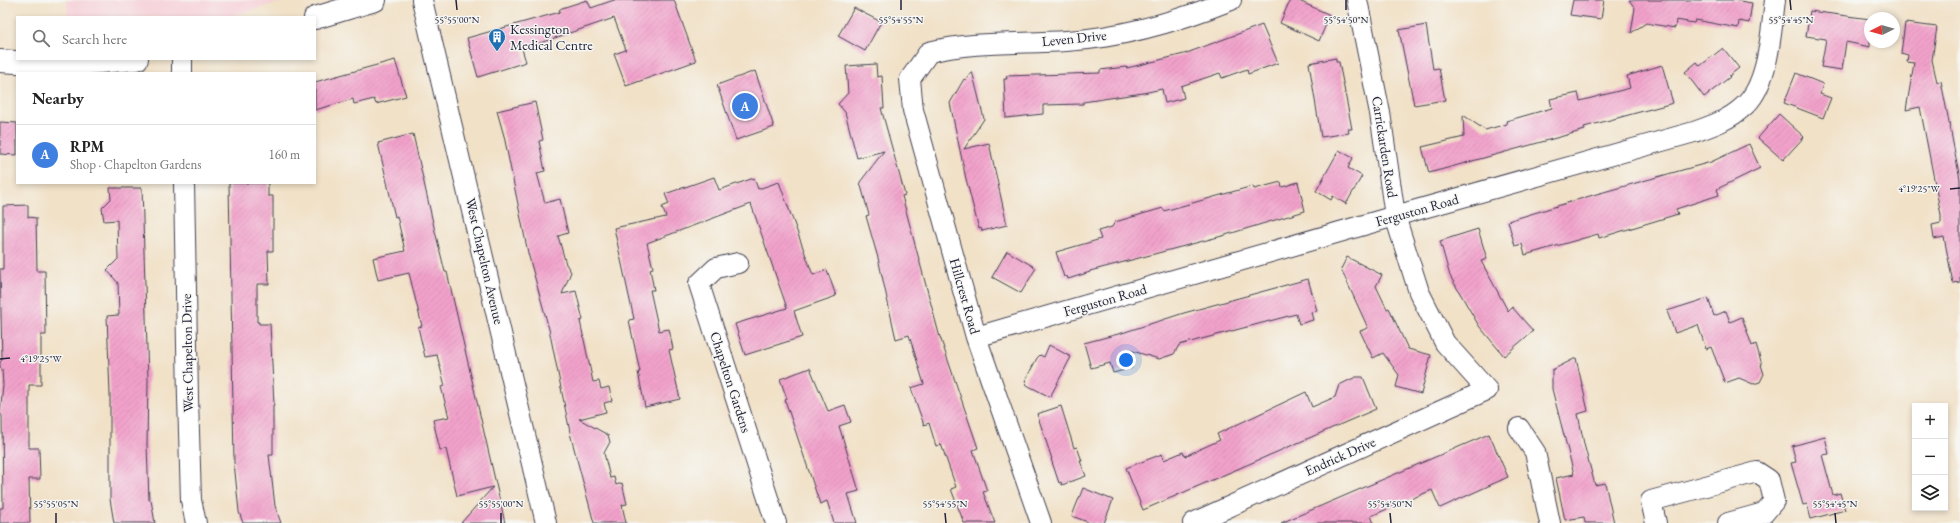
<!DOCTYPE html>
<meta charset="utf-8">
<style>
:root{--surface:#fff;--page:#f2f2f2;--text:#222;--muted:#767676;--line:#e0e0e0;--accent:#1f6fb2}
body{margin:0;font-family:"EB Garamond",serif;background:var(--page);color:var(--text)}
.controls{position:absolute;right:12px;bottom:12px;display:grid;overflow:hidden;border-radius:0px;box-shadow:0 2px 6px #0003}
.controls button{width:36px;height:36px;display:grid;place-items:center;padding:0;border:0;border-bottom:1px solid var(--line);background:var(--surface);color:var(--text);font:20px sans-serif}
.compass{position:absolute;left:1864px;top:12px;width:36px;height:36px;border-radius:50%;background:var(--surface);box-shadow:0 2px 6px #0003;rotate:265deg}
.you{position:absolute;left:1126px;top:360px;width:14px;height:14px;margin:-10px;border:3px solid #fff;border-radius:50%;background:#1a73e8;box-shadow:0 0 0 6px #1a73e833}
.badge{display:grid;place-items:center;width:26px;height:26px;border-radius:50%;background:var(--accent);color:#fff;font-size:13px;font-weight:700}
.pin{position:absolute;translate:-50% -50%;border:2px solid #fff;box-shadow:0 1px 4px #0006}
.list{margin:0;padding:0;list-style:none}
h2{display:flex;justify-content:space-between;align-items:center;height:52px;margin:0;padding:0 16px;font-size:17px}
h2 small{font-size:13px;font-weight:400;color:var(--muted)}
.list li{display:grid;grid-template-columns:26px 1fr auto;gap:12px;align-items:center;box-sizing:border-box;height:60px;padding:0 16px;border-top:1px solid var(--line)}
.list b{display:block;font-size:15px;white-space:nowrap}
.list p{margin:0;font-size:13px;white-space:nowrap;color:var(--muted)}
.list em{font-size:13px;font-style:normal;color:var(--muted)}
.icon{flex:none;width:22px;height:22px;fill:none;stroke:currentColor;stroke-width:2;stroke-linecap:round;stroke-linejoin:round}
.map{position:relative;flex:none;width:1960px;height:523px;overflow:hidden}
.search{position:absolute;background:var(--surface);box-shadow:0 2px 6px #0003;left:16px;top:16px;width:300px;height:44px;display:flex;align-items:center;gap:10px;box-sizing:border-box;padding:0 14px;border-radius:0px;color:var(--muted);font-size:15px}
.panel{position:absolute;background:var(--surface);box-shadow:0 2px 6px #0003;left:16px;top:72px;width:300px;height:112px;border-radius:0px}
.map>svg:first-child{display:block}
.built{fill:#f6cfd7}
.building{fill:url(#building-hatch)}
.lines{fill:none;stroke-linecap:round;stroke-linejoin:round}
.minor-casing{stroke:#413f50;stroke-width:22}
.primary-casing{stroke:#413f50;stroke-width:24}
.minor{stroke:#fff;stroke-width:20}
.primary{stroke:#fff;stroke-width:22}
.ticks{fill:none;stroke:#22223b;stroke-width:1.5}
.labels{text-anchor:middle;stroke-width:3;stroke-linejoin:round;paint-order:stroke}
.poi-label{font-size:14px;fill:#22223b;stroke:#f6f6f2;text-anchor:start}
.street-label{font-size:14px;fill:#22223b;stroke:#f6f6f2}
.ticks-label{font-size:10px;text-anchor:middle;fill:#22223b;stroke:#f6f6f2;stroke-width:3;stroke-linejoin:round;paint-order:stroke}
</style>
<div class="map">
<svg width="1960" height="523" viewBox="0 0 1960 523">
<defs>
<pattern id="building-hatch" width="6" height="6" patternUnits="userSpaceOnUse"><rect width="6" height="6" fill="#f2a2cb"/><path d="M-1 1l2-2M0 6l6-6M5 7l2-2" fill="none" stroke="#cf8baf"/></pattern>
</defs>
<rect width="100%" height="100%" fill="#f6f6f2"/>
<filter id="ink" filterUnits="userSpaceOnUse"><feTurbulence type="fractalNoise" baseFrequency=".025" numOctaves="2"/><feDisplacementMap in="SourceGraphic" scale="8" xChannelSelector="R" yChannelSelector="G"/><feConvolveMatrix kernelMatrix="1 2 1 2 8 2 1 2 1" color-interpolation-filters="sRGB"/></filter>
<filter id="wash" filterUnits="userSpaceOnUse"><feTurbulence type="fractalNoise" baseFrequency=".012" numOctaves="4" result="noise"/><feDisplacementMap in="SourceGraphic" scale="16" xChannelSelector="R" yChannelSelector="G"/><feGaussianBlur stdDeviation="0.9" result="paint"/><feColorMatrix in="noise" values="0 0 0 0 0 0 0 0 0 0 0 0 0 0 0 0 0 1.4 0 .05"/><feComposite in="paint" operator="in"/></filter>
<g filter="url(#wash)">
<rect width="100%" height="100%" fill="#f1e1c7"/>
<!-- built -->
<path class="built" d="M67 0H287L228 17H67Z"/>
<g id="blocks">
<!-- building -->
<path class="building" d="M587 0 591 8 614 0H674L696 61 626 86 614 54 626 50 614 18 522 49 526 62 478 77 467 38 560 12 559 10 562 8Z
M1290 0H1297L1330 15 1319 41 1280 23Z
M1573 0H1604L1601 19 1570 15Z
M1629 0H1733L1752 3 1749 23 1739 21 1738 28 1695 20 1694 23 1676 20 1675 28 1646 23 1631 33 1635 8Z
M854 8 881 22 865 51 838 36Z
M1810 11 1870 19V47L1846 42 1842 70 1821 67 1826 39 1806 36Z
M1905 23 1937 27 1932 60 1937 82 1941 81 1960 179V282L1953 283 1944 237 1934 239 1932 225 1941 223V215L1920 107 1906 110 1914 63 1907 62 1908 55 1901 53Z
M1262 25 1278 63 1248 74 1247 69 1222 78 1220 73 1181 86 1184 98 1165 103 1162 89 1143 93 1083 102V104L1043 105V114L1006 118 1004 79H1007L1006 76 1100 73V70L1126 67 1127 68 1184 54Z
M1426 25 1433 69 1439 68 1445 100 1414 105 1399 30Z
M1723 48 1739 68 1729 76 1730 77 1704 97 1685 72 1697 62 1700 66Z
M1336 58V62H1339L1352 129H1348L1349 133 1321 137 1309 63Z
M395 60 406 96 376 104 374 99 354 104 353 99 315 110V82Z
M876 64 877 77 882 76 884 108H881L905 195 902 196 939 334 978 448 973 450 987 491 983 492 995 523H964L951 489 956 487 941 444 936 446 929 423 924 425 911 388 924 384 909 335 896 339 878 258 866 216 869 215 860 182 884 151 857 158 845 112 838 104 848 93 846 66Z
M1662 65 1673 103 1584 127 1585 130 1429 173 1422 147 1464 137 1463 115 1485 130 1507 124 1506 121 1552 108 1550 99 1578 93 1580 101 1630 88 1627 76Z
M755 71 774 127 736 140 717 85Z
M972 71 984 119 964 149 989 143 1007 225 982 231 981 228 979 229 966 179 950 103 964 79 966 80Z
M1796 73 1823 84 1820 94 1831 98 1823 118 1784 103Z
M535 102 543 140 539 141 545 171 537 173 545 203 560 199 568 233 558 236 566 264 571 272 562 294 576 291 583 320 580 321 593 382 599 381 601 389 609 387 612 401 604 403 606 412 579 419 608 435 610 442 604 453 610 478 614 477 616 485 622 483 627 504 622 505 626 523H594L571 437 549 329 528 253 504 136 497 111Z
M1779 114 1804 137 1783 160 1758 138Z
M0 122 17 123V155L0 154Z
M413 134 434 227 445 272H447L505 523H461L493 487 457 496 446 449 440 450 433 420 449 417 441 387 445 386 437 355 425 357 418 327 422 326 409 273 378 280 373 258 405 251 397 216 395 217 378 143Z
M1749 144 1760 168 1717 189 1719 195 1676 209 1678 214 1599 238 1598 234 1525 255 1522 244 1515 246 1508 221 1593 195 1711 162Z
M1339 150 1353 158 1348 168 1362 176 1346 204 1333 196 1331 200 1316 191Z
M714 177 719 190 754 178 758 189 779 182 813 275 827 270 836 296 794 311 802 337 745 355 735 324 787 308 751 204 647 243 653 268 650 269 654 290H650L659 331 669 329 673 349 669 350 680 399 645 407 638 372H640L629 320 634 319 614 228 666 217 662 207 669 204 665 194Z
M1281 182 1282 187 1298 182 1305 211 1222 236 1090 271V272L1068 279 1067 276 1064 277 1056 252 1101 239 1098 231 1112 227 1115 222 1163 208 1164 211 1253 186 1254 189Z
M229 183H268V196H273V251H268L269 284H257V322H259V324H270L274 405H273V455H269L275 506 281 523H243L239 512 234 462Z
M110 188H142L148 380 147 445 149 500H151L155 523H114L110 499V394L107 316 119 315 118 283 107 270 118 259 117 220 104 221 102 208 111 199Z
M28 205V217L36 218 37 271H45L46 335H41V385H29V448H39L40 479H29L30 523H0V508H3L2 416 0 413 3 385 2 369 0 367V362L2 360 0 269H3V206Z
M1478 229 1487 259 1481 261 1508 311 1512 307 1533 331 1504 356 1479 326 1450 276 1440 241Z
M1007 251 1036 268 1021 293 992 277Z
M1347 257 1382 275 1376 286 1387 309 1389 308 1408 349 1431 355 1421 394 1396 387 1399 375 1383 353 1373 358 1360 331 1368 328 1341 269Z
M1308 279 1317 311 1311 312 1313 320 1299 324 1296 314 1179 345 1174 354 1159 359 1126 349 1132 368 1113 373 1110 363 1091 368 1084 343 1122 333 1184 313Z
M1708 298 1714 316 1726 311 1730 322 1742 317 1752 346 1756 344 1762 365H1761L1764 374 1760 382 1753 384 1739 378 1725 383 1711 347 1706 349 1698 325 1675 333 1667 311Z
M1049 345 1071 357 1050 397 1025 384 1027 382 1025 381 1037 358 1040 355 1044 357Z
M1576 358 1588 411 1578 414 1584 444 1595 485 1605 483 1614 523H1585L1584 517 1565 520 1556 478 1574 474 1552 389V370Z
M810 368 828 411 845 405 851 422 839 426 859 491 848 494 857 523H834L827 501 820 504 785 400 787 399 780 379Z
M1356 377H1363L1376 409 1143 510 1126 468 1162 454 1164 460 1183 452 1185 456 1220 440 1217 434 1306 392 1312 407 1335 397 1339 385Z
M1061 406 1074 448 1077 447 1082 461H1080L1086 476 1062 485 1061 482 1059 483 1051 459H1052L1037 414Z
M1489 434 1508 477 1440 508 1432 490 1371 516 1374 523H1281Z
M1825 437 1829 454 1822 455 1833 495 1840 493 1845 510 1811 519 1807 504 1803 505 1791 463 1796 462 1792 446Z
M1083 488 1113 500 1104 523H1090L1072 516Z"/>
</g>
</g>
<g filter="url(#ink)">
<use href="#blocks" fill-opacity="0" stroke="#413f50" stroke-width="1"/>
<g class="lines">
<defs>
<path id="minor" d="M422 0 546 523
M182 59V73
M184 183 188 398 191 500 196 523
M738 263 716 268 699 284 776 523
M976 337 1395 216 1694 132C1711 126 1729 120 1743 107 1769 86 1771 31 1775 0
M1519 428 1535 452 1550 523
M1041 523 976 337 913 110 910 79 929 52C973 41 1021 44 1066 41 1120 38 1181 20 1231 0
M1193 523 1487 390 1445 343 1419 292 1395 216 1380 113 1357 0
M1656 523 1651 501 1757 472 1769 480 1774 501 1764 513 1728 523"/>
<path id="primary" d="M315 18 375 0
M0 61 63 65 137 59"/>
</defs>
<!-- minor casing -->
<use href="#minor" class="minor-casing"/>
<!-- primary casing -->
<use href="#primary" class="primary-casing"/>
<!-- minor -->
<use href="#minor" class="minor"/>
<!-- primary -->
<use href="#primary" class="primary"/>
</g>
</g>
<!-- ticks -->
<path class="ticks" d="M456 0 457 10M901 0V10M1346 0V10M1790 0 1791 10M1950 189 1960 188M0 359 10 358M56 513V523M501 513V523M945 513 946 523M1390 513 1391 523M1835 513 1836 523"/>
<!-- icons -->
<defs>
<symbol id="building-pin" viewBox="-11 -11 22 30"><path d="M0 17L-7.5 6A9.5 9.5 0 1 1 7.5 6Z" fill="#1f6fb2" stroke="#f6f6f2"/><path d="M-4-6H4V6H1V3H-1V6H-4ZM-2.5-4.3h1.7v1.8h-1.7ZM.8-4.3h1.7v1.8H.8ZM-2.5-1h1.7V.8h-1.7ZM.8-1h1.7V.8H.8Z" fill="#fff"/></symbol>
</defs>
<g fill-rule="evenodd">
<use href="#building-pin" x="487" y="27" width="20" height="27"/>
</g>
<g class="labels">
<!-- poi labels -->
<g class="poi-label">
<text x="510" y="34">Kessington<tspan x="510" dy="16">Medical Centre</tspan></text>
</g>
<!-- street labels -->
<g class="street-label">
<text transform="translate(1074 38) rotate(-6)" y="5">Leven Drive</text>
<text transform="translate(1385 147) rotate(81)" y="5">Carrickarden Road</text>
<text transform="translate(1417 210) rotate(-16)" y="5">Ferguston Road</text>
<text transform="translate(485 261) rotate(77)" y="5">West Chapelton Avenue</text>
<text transform="translate(965 296) rotate(74)" y="5">Hillcrest Road</text>
<text transform="translate(1105 300) rotate(-16)" y="5">Ferguston Road</text>
<text transform="translate(187 353) rotate(-91)" y="5">West Chapelton Drive</text>
<text transform="translate(731 382) rotate(72)" y="5">Chapelton Gardens</text>
<text transform="translate(1340 456) rotate(-24)" y="5">Endrick Drive</text>
</g>
</g>
<g class="ticks-label">
<text x="457" y="23">55°55'00"N</text>
<text x="901" y="23">55°54'55"N</text>
<text x="1346" y="23">55°54'50"N</text>
<text x="1791" y="23">55°54'45"N</text>
<text x="1919" y="192">4°19'25"W</text>
<text x="41" y="362">4°19'25"W</text>
<text x="56" y="507">55°55'05"N</text>
<text x="501" y="507">55°55'00"N</text>
<text x="945" y="507">55°54'55"N</text>
<text x="1390" y="507">55°54'50"N</text>
<text x="1835" y="507">55°54'45"N</text>
</g>
</svg>
<div class="controls">
<button>+</button>
<button>−</button>
<button><svg class="icon" aria-label="layers" viewBox="0 0 24 24"><path d="M12 4l9 5-9 5-9-5zM3 14l9 5 9-5"/></svg></button>
</div>
<svg class="compass" viewBox="-18 -18 36 36"><path d="M0-13l5 13h-10z" fill="#e53935"/><path d="M0 13l5-13h-10z" fill="#767676"/></svg>
<div class="you"></div>
<div class="pin badge" style="left:745px;top:106px;background:#3f7fe0">A</div>
<div class="search"><svg class="icon" aria-label="search" viewBox="0 0 24 24"><circle cx="10" cy="10" r="6"/><path d="M15 15l6 6"/></svg>Search here</div>
<section class="panel">
<h2>Nearby<small></small></h2>
<ul class="list">
<li><span class="badge" style="background:#3f7fe0">A</span><div><b>RPM</b><p>Shop · Chapelton Gardens</p></div><em>160 m</em></li>
</ul>
</section>
</div>
